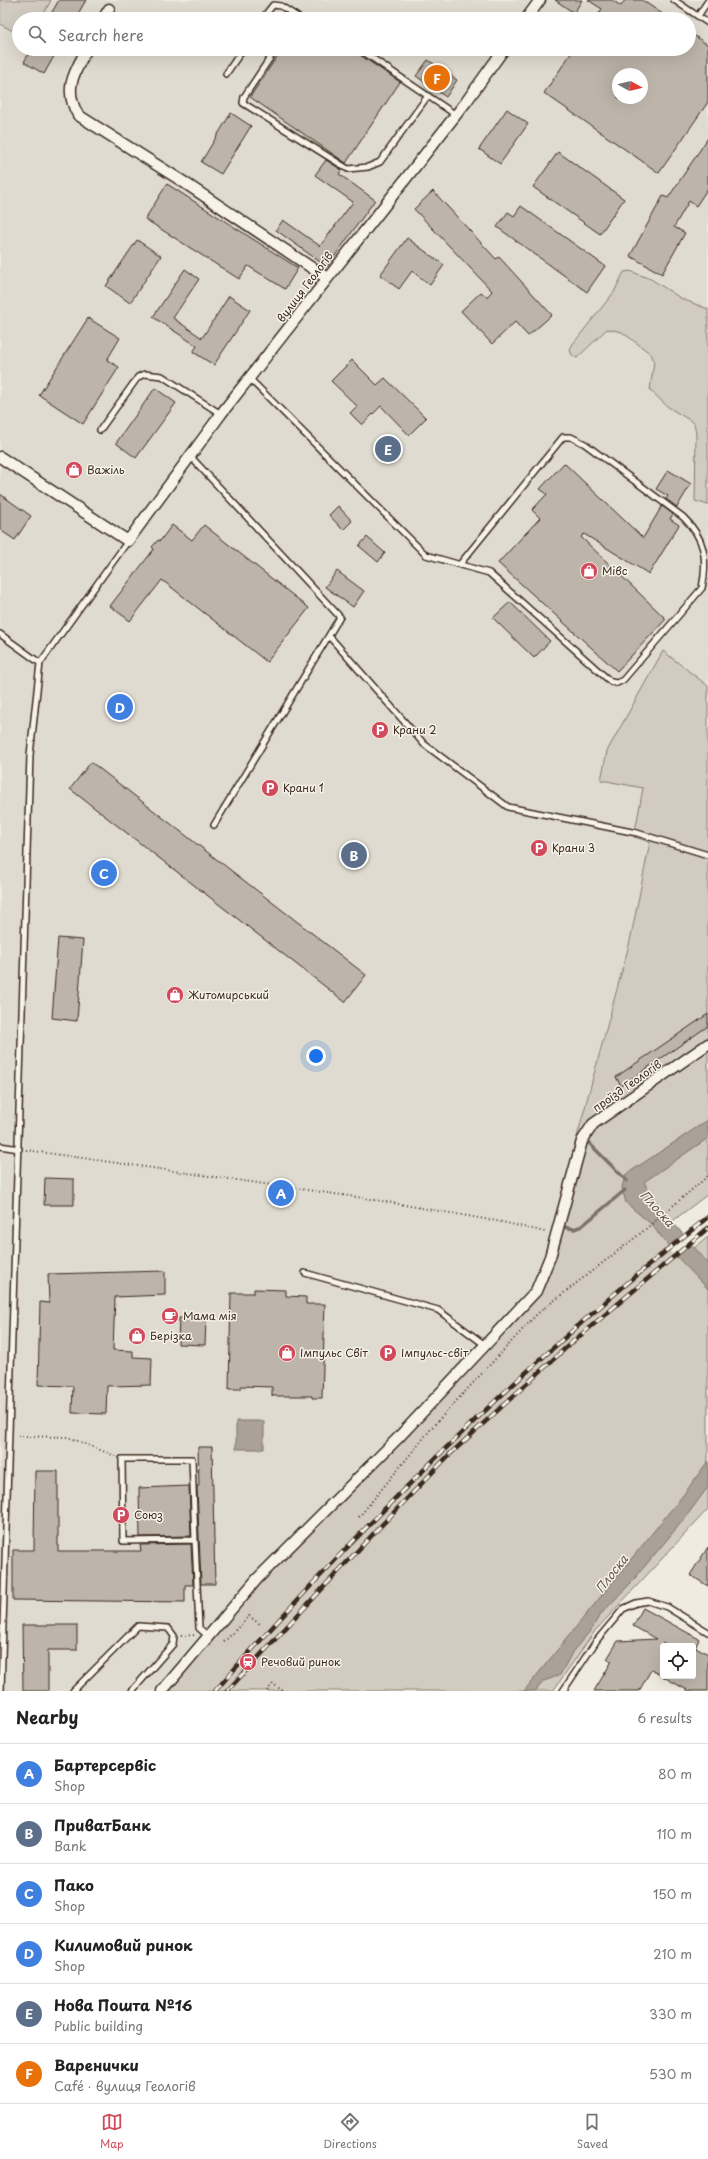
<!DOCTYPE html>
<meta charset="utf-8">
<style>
:root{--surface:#fff;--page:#f2f2f2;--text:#222;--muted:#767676;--line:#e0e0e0;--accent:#d1495b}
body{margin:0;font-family:"Playpen Sans",sans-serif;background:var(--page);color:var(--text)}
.controls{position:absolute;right:12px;bottom:12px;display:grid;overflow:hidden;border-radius:4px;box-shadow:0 4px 16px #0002}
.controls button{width:36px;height:36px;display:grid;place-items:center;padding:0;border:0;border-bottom:1px solid var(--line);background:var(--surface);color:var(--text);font:20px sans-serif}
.compass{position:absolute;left:612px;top:68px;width:36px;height:36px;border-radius:50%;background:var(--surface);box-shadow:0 4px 16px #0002;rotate:98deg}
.you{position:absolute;left:316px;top:1056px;width:14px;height:14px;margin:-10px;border:3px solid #fff;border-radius:50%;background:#1a73e8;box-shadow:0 0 0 6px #1a73e833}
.badge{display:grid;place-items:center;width:26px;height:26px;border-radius:50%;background:var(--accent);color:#fff;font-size:13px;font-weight:700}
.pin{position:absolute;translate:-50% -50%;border:2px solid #fff;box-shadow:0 1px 4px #0006}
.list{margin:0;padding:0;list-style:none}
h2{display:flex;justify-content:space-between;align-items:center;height:52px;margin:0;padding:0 16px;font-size:17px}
h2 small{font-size:13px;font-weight:400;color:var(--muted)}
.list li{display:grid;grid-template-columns:26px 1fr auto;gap:12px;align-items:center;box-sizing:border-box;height:60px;padding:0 16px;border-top:1px solid var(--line)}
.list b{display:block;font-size:15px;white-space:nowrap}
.list p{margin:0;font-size:13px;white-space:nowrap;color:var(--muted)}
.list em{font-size:13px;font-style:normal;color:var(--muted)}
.icon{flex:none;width:22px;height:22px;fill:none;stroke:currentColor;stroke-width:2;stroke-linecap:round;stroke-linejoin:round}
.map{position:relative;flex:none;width:708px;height:1691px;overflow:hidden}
.search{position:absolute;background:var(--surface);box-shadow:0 4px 16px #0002;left:12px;right:12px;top:12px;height:44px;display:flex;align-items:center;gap:10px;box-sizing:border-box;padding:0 14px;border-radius:22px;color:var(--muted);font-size:15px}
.sheet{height:412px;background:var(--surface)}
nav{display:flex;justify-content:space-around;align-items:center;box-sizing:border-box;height:56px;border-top:1px solid var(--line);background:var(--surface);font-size:11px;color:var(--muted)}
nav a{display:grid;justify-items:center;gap:2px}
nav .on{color:var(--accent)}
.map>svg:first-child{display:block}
.built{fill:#e0dbd0;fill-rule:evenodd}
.green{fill:#d1cbc0;stroke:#867a6f}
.water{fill:#aaa296;stroke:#7e7266}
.pier{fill:#efebe0}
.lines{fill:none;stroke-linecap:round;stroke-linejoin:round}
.stream{stroke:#7e7266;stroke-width:3.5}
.building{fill:#bdb5aa;stroke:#3b2a1e;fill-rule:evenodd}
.service-casing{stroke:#3b2a1e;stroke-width:8}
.minor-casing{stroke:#3b2a1e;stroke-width:13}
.path{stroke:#3b2a1e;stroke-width:2;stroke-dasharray:1 3;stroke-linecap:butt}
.service{stroke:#f7f3e8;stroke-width:5}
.minor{stroke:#f7f3e8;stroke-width:10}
.rail-casing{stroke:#3b2a1e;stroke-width:4.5}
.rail{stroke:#f7f3e8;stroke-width:3;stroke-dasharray:9;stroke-linecap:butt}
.labels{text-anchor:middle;stroke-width:3;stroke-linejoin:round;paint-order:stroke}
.street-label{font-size:11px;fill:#3b2a1e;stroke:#f7f3e8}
.poi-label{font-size:11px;fill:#3b2a1e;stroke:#f7f3e8;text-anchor:start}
.water-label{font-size:12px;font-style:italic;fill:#625448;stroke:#f7f3e8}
</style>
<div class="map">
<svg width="708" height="1691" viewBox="0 0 708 1691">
<rect width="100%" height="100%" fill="#efebe0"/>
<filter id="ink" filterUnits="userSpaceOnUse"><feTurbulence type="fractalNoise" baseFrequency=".025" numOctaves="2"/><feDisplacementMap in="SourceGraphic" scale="8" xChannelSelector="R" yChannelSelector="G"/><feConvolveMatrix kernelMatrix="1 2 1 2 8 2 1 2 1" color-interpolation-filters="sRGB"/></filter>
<g filter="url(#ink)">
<!-- built -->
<path class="built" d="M0 0H708V686L663 651 643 788 634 837 650 842 630 941 545 1255 531 1288 394 1434 252 1575 154 1691H0ZM19 19H689V49H19ZM618 74H642V98H618Z"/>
<!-- green -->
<path class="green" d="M0 0H51C40 21 42 19 19 19V28L11 30 0 24Z
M630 271 651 279 682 299 708 309V505L695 501 696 434 694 423 668 407 650 390 654 361 651 354 622 332 607 329 577 358 573 356 570 351 572 345 614 292 624 272Z
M663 651 708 686V1194L657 1233 694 1248 708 1237V1509L595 1631 553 1691H162L211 1631 536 1291 577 1160 571 1159 630 941 650 842 634 837 643 788 601 780 607 751Z"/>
<!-- water -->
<path class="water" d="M708 1120V1138L644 1182 655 1202 708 1263V1289L679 1259 651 1224 626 1203 622 1188 625 1175Z
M236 1421H264V1449H236Z
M708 1461V1487L685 1518 630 1584 600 1615 591 1630 573 1651 560 1675 544 1681 535 1691H524L684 1494Z"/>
<!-- pier -->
<path class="pier" d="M686 1235 691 1242 674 1256 669 1250Z"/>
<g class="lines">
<!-- stream -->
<path class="stream" d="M587 1141 627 1181
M564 1227 574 1229 582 1226 625 1190"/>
</g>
<!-- building -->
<path class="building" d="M59 0H86L75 19H48Z
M555 0H582L574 13Z
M588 0H612L621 6 625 0H642L670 19H595L602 9Z
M689 32 708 45V102L659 173 544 93 574 49H689ZM618 74H642V98H618Z
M31 49H58L44 74 24 62Z
M282 49H351L400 82 346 163 250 97Z
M428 60 457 80 446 97 416 76Z
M507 109 528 124 500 164 479 149Z
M231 113 251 126 221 174 201 162Z
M708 138V188L696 206 689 201 674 227 685 233 662 274 630 256 663 196 668 198Z
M558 152 624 199 600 234 533 187Z
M326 160 342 170 339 174 375 200 327 267 276 230 283 220 320 246 353 202 315 175Z
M167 184 298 268 285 289 248 266 239 279 145 219Z
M433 191 496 259 499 257 552 315 528 336 515 322 492 344 461 311 481 292 487 297 492 291 414 209Z
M521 206 605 266 587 292 497 227 508 212 514 216Z
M407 238 444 265 430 285 412 271 399 289 380 275Z
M137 240 161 256 130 303 106 286Z
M185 269 199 279 173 318 202 338 229 296 250 310 214 365 193 352 197 346 153 317Z
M88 318 120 338 107 360 119 367 83 424 39 395Z
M352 360 377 385 385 378 426 418 409 435 381 406 362 425 350 413 357 406 331 381Z
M155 388 176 403 136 458 116 443Z
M564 463 643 538 662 506 673 514 670 519 679 525 649 574 584 534 581 537 666 619 617 671 498 563 540 518 532 510 547 494 540 489Z
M668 470 691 484 677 507 666 499 668 496 656 489Z
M0 494 31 516 15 540 0 530Z
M338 506 352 521 343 530 329 515Z
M172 525 192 540 204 525 309 608 267 662 162 580 130 621 110 606 154 549 152 547 158 540 160 541Z
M367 537 385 553 378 562 359 546Z
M337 571 364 591 353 607 325 587Z
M510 602 550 641 534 658 493 618Z
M91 762 366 975 345 1002 70 789Z
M350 843 367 855 358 868 342 856Z
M58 938 83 940 77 1021 52 1018Z
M708 1014V1026L621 1086 616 1077Z
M45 1178 74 1179V1205H44Z
M165 1271V1295L115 1297 113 1350 133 1351V1357L152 1358 151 1385 107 1386 106 1414 72 1413 73 1386 38 1385 40 1302 49 1303 48 1274Z
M254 1289 286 1290V1296L306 1297V1304H325L322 1398H312V1396H272V1387L241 1386V1389H229L231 1293H254Z
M179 1318 206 1319 205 1345 178 1344Z
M198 1447H212L215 1584H201L197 1486H199Z
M35 1471H58V1551H141L140 1545 191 1544 193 1585H185V1602L13 1600V1550H34Z
M189 1486 191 1536 140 1537 139 1488Z
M708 1547V1586L690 1575Z
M643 1608 699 1639 696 1646H694L708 1654V1691H689L651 1670 639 1691H594L612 1661 607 1659 618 1641 656 1639 633 1626ZM663 1643 669 1646H693V1676H663Z
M22 1625H77V1650H48V1691H23Z"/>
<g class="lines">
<defs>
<path id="service" d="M674 0 708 23
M698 16 708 1
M262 19 273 5 281 6 301 19
M276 49 244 97 243 103 348 169 368 167 380 162 427 97
M359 49 456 115
M226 74 243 49
M250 379 426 555 489 573 611 682 617 683 623 680 702 588C708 559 705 538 683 517L585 444 571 437H563L460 564
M100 430 138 377 145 374 162 376 221 414
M190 456 340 617 214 825
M0 634 40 663
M329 636 424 744 508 807 637 833 708 855
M0 1146 19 1149
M305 1273 438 1310 485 1345
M195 1540 192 1459H122L123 1541 195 1540 199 1628 207 1635
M1 1691 30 755 40 663 128 541
M73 1691 138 1626 168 1628 174 1636 173 1644 132 1691
M563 1691 597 1640 623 1609 636 1603 648 1601 667 1607 708 1632"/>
<path id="minor" d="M103 19 109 9
M526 19 540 0
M87 49C74 73 63 89 78 115L182 181 327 278
M0 457 128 541 221 414 466 102 504 49
M162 1691 257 1579 398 1438 536 1291 550 1257 582 1141 593 1124 708 1044"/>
</defs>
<!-- service casing -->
<use href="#service" class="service-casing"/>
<!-- minor casing -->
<use href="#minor" class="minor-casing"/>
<!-- path -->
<path class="path" d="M26 1150 370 1199 502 1222 545 1232
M18 1436 68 1437 115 1456
M359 1517 435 1424 538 1313 641 1233 708 1176
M181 1636 195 1635
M224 1642 249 1616 261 1625
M267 1691 273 1684 283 1691"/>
<!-- service -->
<use href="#service" class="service"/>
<!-- minor -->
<use href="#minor" class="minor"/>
<defs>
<path id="rail" d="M215 1691C366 1520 529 1359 708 1217
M227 1691 375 1532 449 1455 569 1345 708 1228"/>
</defs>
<!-- rail casing -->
<use href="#rail" class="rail-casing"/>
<!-- rail -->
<use href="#rail" class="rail"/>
</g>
</g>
<!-- icons -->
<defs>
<symbol id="shop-disc" viewBox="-11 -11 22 22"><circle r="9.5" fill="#d1495b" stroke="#f7f3e8"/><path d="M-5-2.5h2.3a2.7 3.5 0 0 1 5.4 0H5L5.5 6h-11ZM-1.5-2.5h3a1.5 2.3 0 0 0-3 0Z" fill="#fff"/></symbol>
<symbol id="parking-disc" viewBox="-11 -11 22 22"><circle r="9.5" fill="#d1495b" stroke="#f7f3e8"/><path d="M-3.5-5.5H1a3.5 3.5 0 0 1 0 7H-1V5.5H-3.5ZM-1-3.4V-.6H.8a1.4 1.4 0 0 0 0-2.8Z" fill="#fff"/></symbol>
<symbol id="cafe-disc" viewBox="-11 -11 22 22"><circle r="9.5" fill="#d1495b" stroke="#f7f3e8"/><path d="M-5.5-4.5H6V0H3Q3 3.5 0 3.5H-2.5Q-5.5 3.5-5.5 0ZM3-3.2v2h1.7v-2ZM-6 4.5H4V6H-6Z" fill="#fff"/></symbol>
<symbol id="station-disc" viewBox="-11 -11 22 22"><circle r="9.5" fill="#d1495b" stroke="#f7f3e8"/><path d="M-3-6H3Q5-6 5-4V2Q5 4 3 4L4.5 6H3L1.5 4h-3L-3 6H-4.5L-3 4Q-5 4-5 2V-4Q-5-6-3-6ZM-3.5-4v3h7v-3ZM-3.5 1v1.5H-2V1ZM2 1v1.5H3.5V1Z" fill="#fff"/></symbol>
</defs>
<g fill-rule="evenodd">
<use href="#shop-disc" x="64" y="460" width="20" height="20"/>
<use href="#shop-disc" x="579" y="561" width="20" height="20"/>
<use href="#parking-disc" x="370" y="720" width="20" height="20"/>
<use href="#parking-disc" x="260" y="778" width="20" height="20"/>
<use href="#parking-disc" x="529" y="838" width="20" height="20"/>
<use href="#shop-disc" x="165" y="985" width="20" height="20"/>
<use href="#cafe-disc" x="160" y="1306" width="20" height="20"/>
<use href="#shop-disc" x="127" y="1326" width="20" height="20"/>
<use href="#shop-disc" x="277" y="1343" width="20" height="20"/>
<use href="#parking-disc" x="378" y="1343" width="20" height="20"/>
<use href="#parking-disc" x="111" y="1505" width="20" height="20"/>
<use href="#station-disc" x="238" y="1652" width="20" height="20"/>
</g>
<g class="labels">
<!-- street labels -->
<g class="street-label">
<text transform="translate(305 287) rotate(-53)" y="4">вулиця Геологів</text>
<text transform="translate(627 1086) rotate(-35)" y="4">проїзд Геологів</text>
</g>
<!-- poi labels -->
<g class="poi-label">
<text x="87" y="474">Важіль</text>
<text x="602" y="575">Мівс</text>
<text x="393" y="734">Крани 2</text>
<text x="283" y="792">Крани 1</text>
<text x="552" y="852">Крани 3</text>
<text x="188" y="999">Житомирський</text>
<text x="183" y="1320">Мама мія</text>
<text x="150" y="1340">Берізка</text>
<text x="300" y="1357">Імпульс Світ</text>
<text x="401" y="1357">Імпульс-світ</text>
<text x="134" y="1519">Союз</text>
<text x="261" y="1666">Речовий ринок</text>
</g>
<!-- water labels -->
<g class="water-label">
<text transform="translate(657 1209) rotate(48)" y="4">Плоска</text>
<text transform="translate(612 1574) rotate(-52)" y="4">Плоска</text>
</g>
</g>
</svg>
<div class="controls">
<button><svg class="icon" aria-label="locate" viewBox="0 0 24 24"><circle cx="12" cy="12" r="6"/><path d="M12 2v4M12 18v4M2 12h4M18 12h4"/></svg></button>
</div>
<svg class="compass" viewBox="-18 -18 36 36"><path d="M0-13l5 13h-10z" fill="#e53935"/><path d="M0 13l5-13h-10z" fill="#767676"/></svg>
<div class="you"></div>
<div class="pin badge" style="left:281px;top:1193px;background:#3f7fe0">A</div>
<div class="pin badge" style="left:354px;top:855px;background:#5c6f8a">B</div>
<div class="pin badge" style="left:104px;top:873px;background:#3f7fe0">C</div>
<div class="pin badge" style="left:120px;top:707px;background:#3f7fe0">D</div>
<div class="pin badge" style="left:388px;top:449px;background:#5c6f8a">E</div>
<div class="pin badge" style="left:437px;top:78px;background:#e8710a">F</div>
<div class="search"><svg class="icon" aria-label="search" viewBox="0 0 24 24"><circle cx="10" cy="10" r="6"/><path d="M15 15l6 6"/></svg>Search here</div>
</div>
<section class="sheet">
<h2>Nearby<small>6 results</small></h2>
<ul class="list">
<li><span class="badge" style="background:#3f7fe0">A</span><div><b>Бартерсервіс</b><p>Shop</p></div><em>80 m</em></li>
<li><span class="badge" style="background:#5c6f8a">B</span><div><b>ПриватБанк</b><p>Bank</p></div><em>110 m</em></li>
<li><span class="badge" style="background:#3f7fe0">C</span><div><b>Пако</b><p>Shop</p></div><em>150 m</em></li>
<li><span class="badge" style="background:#3f7fe0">D</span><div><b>Килимовий ринок</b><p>Shop</p></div><em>210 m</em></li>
<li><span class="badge" style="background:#5c6f8a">E</span><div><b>Нова Пошта №16</b><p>Public building</p></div><em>330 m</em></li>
<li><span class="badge" style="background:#e8710a">F</span><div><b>Варенички</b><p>Café · вулиця Геологів</p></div><em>530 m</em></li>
</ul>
</section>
<nav>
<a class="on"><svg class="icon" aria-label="map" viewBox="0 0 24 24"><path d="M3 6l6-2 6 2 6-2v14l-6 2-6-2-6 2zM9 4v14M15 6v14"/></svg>Map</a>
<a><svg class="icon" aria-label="directions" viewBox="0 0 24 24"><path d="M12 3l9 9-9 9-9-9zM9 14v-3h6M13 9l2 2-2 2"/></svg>Directions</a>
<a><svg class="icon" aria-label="saved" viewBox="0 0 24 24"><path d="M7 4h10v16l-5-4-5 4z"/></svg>Saved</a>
</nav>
